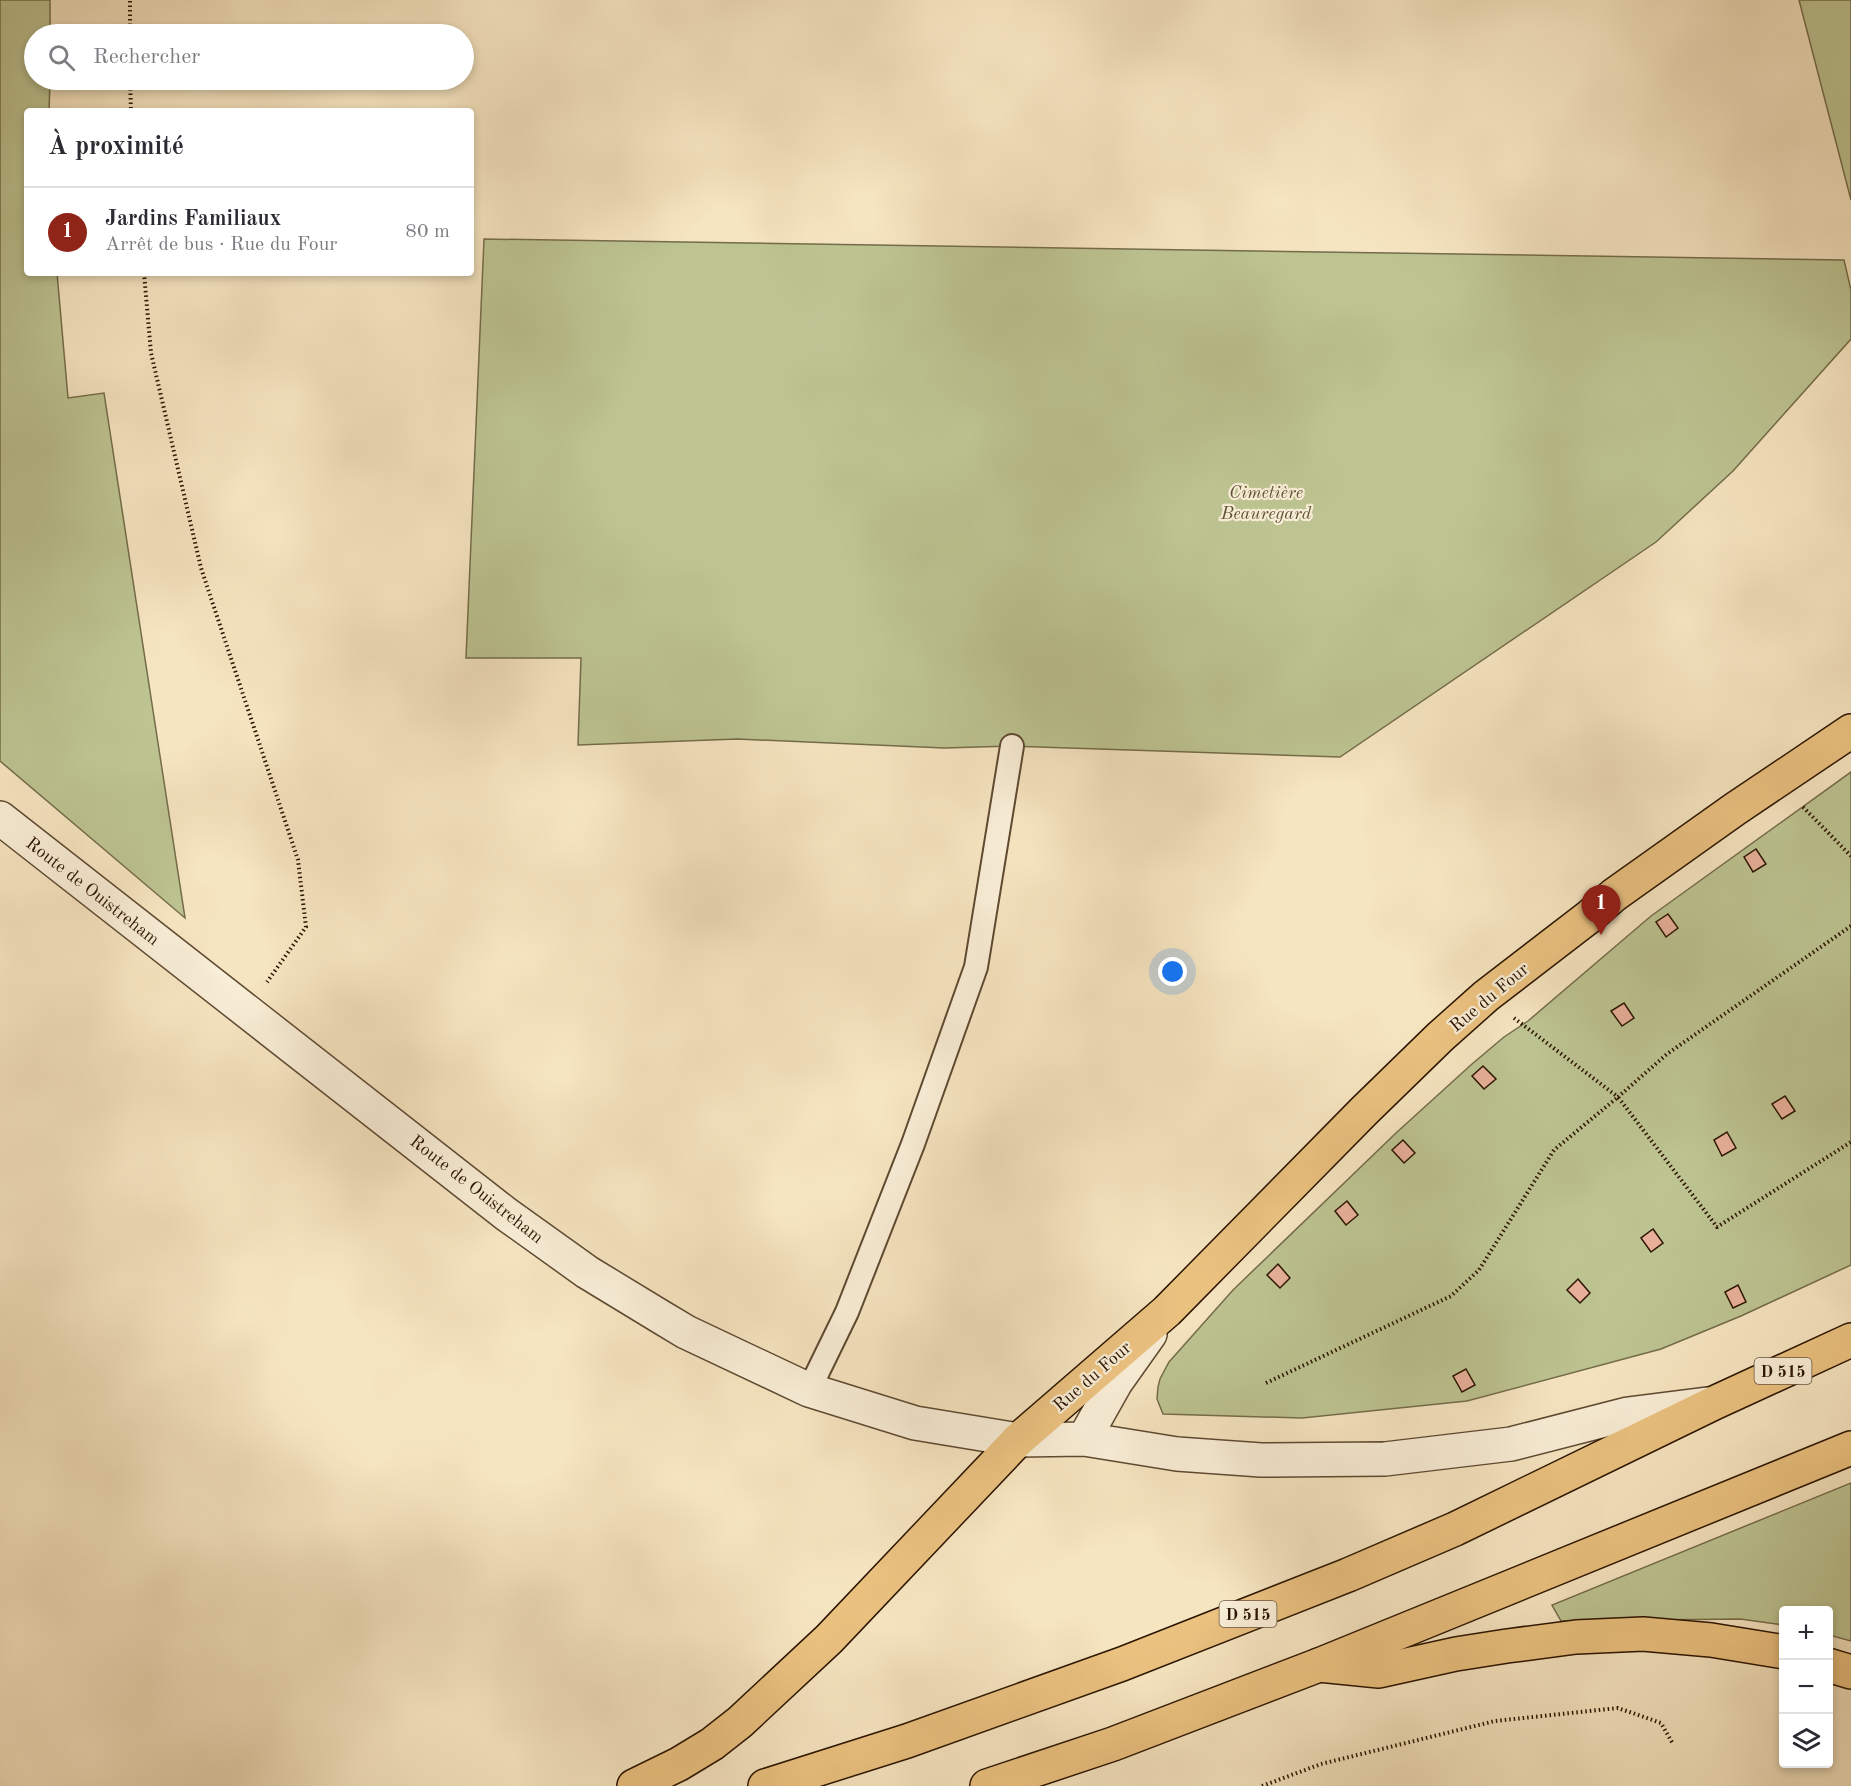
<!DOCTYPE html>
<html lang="fr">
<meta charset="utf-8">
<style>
:root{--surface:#fff;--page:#f2f2f3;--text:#2b2b33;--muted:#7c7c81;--line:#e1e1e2;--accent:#8f2418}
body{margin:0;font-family:"Old Standard TT",serif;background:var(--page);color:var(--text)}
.controls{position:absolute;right:18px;bottom:18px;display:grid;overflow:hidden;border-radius:6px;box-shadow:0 3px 9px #0003}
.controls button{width:54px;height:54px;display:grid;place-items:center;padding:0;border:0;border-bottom:2px solid var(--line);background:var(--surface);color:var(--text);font:30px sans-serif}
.you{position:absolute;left:1173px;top:972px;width:21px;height:21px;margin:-15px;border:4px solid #fff;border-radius:50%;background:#1a73e8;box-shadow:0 0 0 9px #1a73e833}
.badge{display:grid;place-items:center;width:39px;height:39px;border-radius:50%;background:var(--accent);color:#fff;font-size:20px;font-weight:700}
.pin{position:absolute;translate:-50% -50px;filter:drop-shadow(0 2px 3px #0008)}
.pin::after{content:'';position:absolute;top:32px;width:21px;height:18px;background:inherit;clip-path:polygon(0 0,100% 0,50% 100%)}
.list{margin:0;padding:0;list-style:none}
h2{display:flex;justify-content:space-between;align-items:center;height:78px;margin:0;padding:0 24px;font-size:26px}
h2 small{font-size:20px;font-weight:400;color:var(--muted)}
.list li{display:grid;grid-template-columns:39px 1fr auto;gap:18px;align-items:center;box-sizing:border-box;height:90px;padding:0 24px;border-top:2px solid var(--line)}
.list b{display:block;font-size:22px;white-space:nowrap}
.list p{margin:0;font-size:20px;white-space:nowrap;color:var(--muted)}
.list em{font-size:20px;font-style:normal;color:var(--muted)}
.icon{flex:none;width:33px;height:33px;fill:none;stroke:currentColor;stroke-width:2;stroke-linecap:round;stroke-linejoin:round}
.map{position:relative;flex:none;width:1851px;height:1786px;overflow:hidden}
.search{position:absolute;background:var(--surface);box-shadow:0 3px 9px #0003;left:24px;top:24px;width:450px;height:66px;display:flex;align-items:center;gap:15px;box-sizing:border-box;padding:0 21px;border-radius:33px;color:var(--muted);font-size:22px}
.panel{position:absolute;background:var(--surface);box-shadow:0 3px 9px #0003;left:24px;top:108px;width:450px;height:168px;border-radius:6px}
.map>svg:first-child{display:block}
.green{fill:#bdc492;stroke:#746c4a;stroke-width:1.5}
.building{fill:#e9b19b;stroke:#2b1501;stroke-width:1.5}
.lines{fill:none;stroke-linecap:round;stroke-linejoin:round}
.service-casing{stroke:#5e4931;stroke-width:26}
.minor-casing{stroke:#5e4931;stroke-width:36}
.tertiary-casing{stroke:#5e4931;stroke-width:36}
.primary-casing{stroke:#2b1501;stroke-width:36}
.trunk-casing{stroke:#2b1501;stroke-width:36}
.path{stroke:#2b1501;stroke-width:4;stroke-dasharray:1.5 3;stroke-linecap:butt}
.service{stroke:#f9eed7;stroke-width:22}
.minor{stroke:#f9eed7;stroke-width:33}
.tertiary{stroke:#f9eed7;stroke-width:33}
.primary{stroke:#ebc280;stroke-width:33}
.trunk{stroke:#ebc280;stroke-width:33}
.labels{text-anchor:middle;stroke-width:4.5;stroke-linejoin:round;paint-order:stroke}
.shield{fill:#f9eed7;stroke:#695641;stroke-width:1.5}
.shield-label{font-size:16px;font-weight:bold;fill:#2b1501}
.park-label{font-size:18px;font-style:italic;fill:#5e5234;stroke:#f9eed7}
.street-label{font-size:18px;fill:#2b1501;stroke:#f9eed7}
</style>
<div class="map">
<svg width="1851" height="1786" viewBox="0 0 1851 1786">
<rect width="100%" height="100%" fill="#f6e5c1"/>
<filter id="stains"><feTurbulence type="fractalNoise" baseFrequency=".00333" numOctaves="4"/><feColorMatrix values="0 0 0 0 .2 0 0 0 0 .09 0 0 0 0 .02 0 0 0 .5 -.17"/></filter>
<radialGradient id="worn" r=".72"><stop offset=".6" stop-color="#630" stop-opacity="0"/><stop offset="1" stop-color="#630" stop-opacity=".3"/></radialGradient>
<!-- green -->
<path class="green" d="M0 0H50V34H34V80H50L49 111H27V273H57L68 398 104 393 185 918 0 761Z
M1799 0H1851V200Z
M484 239 1844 260 1851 290V339L1733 471 1656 542 1340 757 1012 746 944 748 737 739 578 745 581 658H466Z
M1851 772V1265L1741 1316 1661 1349 1467 1401 1302 1418 1163 1414 1157 1399 1158 1387 1160 1379 1169 1362 1233 1290 1396 1133 1472 1064 1504 1037 1528 1021 1651 916Z
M1851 1483V1641L1829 1635 1828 1610H1784L1783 1625 1740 1619 1561 1621 1552 1605Z"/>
<!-- building -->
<path class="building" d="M1756 849 1766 864 1753 872 1744 857Z
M1668 914 1678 928 1666 937 1656 922Z
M1624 1003 1634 1018 1622 1026 1611 1011Z
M1483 1066 1496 1079 1484 1089 1472 1076Z
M1785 1096 1795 1111 1782 1119 1772 1104Z
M1727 1132 1736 1148 1722 1156 1714 1140Z
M1403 1140 1415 1153 1404 1163 1392 1150Z
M1347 1201 1358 1215 1346 1225 1335 1211Z
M1653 1229 1663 1243 1651 1252 1641 1238Z
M1278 1264 1290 1278 1280 1288 1267 1275Z
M1578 1279 1590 1293 1580 1303 1567 1290Z
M1738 1285 1746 1302 1733 1308 1725 1292Z
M1466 1369 1475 1385 1462 1392 1453 1376Z"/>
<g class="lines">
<defs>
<path id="service" d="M809 1390 847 1312 913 1144 976 967 1012 746"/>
<path id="minor" d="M0 818 506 1214 587 1272 661 1317 686 1332 809 1390 915 1423 1018 1440"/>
<path id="tertiary" d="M1084 1439 1116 1382 1150 1334
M1018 1440 1084 1439 1177 1454 1261 1460 1385 1459 1511 1444 1628 1414 1707 1404"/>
<path id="primary" d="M1018 1440 1167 1311 1364 1111 1440 1037 1486 996 1590 916 1614 895 1735 809 1851 731
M1319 1665 1379 1671 1456 1654 1507 1646 1576 1637 1643 1634 1711 1640 1784 1652
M1828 1665 1851 1672"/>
<path id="trunk" d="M634 1786 679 1764 712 1744 740 1722 829 1639 1018 1440
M765 1786 907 1741 1122 1664 1348 1575 1455 1529 1714 1403 1851 1340
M987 1786 1113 1744 1319 1665 1851 1448"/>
</defs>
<!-- service casing -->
<use href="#service" class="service-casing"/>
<!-- minor casing -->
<use href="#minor" class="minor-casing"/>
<!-- tertiary casing -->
<use href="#tertiary" class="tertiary-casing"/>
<!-- primary casing -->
<use href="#primary" class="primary-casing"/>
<!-- trunk casing -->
<use href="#trunk" class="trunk-casing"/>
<!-- path -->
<path class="path" d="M130 34V0
M130 80 131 111
M144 273 151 353 201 568 298 860 306 927 267 982
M1803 807 1851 856
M1514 1018 1618 1097 1667 1054 1851 926
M1266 1383 1451 1296 1479 1270 1554 1150 1618 1097 1717 1227 1851 1142
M1262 1786 1321 1764 1495 1721 1618 1708 1661 1723 1673 1744"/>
<!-- service -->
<use href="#service" class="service"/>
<!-- minor -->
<use href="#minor" class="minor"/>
<!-- tertiary -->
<use href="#tertiary" class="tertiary"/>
<!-- primary -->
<use href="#primary" class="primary"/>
<!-- trunk -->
<use href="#trunk" class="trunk"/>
</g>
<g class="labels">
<!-- shield labels -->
<g class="shield">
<rect x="1754.5" y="1358" width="57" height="26" rx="4.5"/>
<rect x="1219.5" y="1601" width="57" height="26" rx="4.5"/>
</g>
<g class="shield-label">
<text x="1783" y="1377">D 515</text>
<text x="1248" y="1620">D 515</text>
</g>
<!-- park labels -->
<g class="park-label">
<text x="1266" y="498">Cimetière<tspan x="1266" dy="21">Beauregard</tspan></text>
</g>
<!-- street labels -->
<g class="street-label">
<text transform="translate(93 891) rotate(38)" y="6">Route de Ouistreham</text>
<text transform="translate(1489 997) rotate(-40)" y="6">Rue du Four</text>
<text transform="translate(477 1189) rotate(38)" y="6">Route de Ouistreham</text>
<text transform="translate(1092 1376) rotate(-41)" y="6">Rue du Four</text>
</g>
</g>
<rect width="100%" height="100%" filter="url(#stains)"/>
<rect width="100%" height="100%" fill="url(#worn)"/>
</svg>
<div class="controls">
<button>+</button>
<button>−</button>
<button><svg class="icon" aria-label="layers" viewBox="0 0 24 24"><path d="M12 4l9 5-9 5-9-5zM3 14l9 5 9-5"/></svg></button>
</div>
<div class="you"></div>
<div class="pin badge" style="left:1601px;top:935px">1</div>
<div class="search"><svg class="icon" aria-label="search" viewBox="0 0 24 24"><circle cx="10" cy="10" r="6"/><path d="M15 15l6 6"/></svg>Rechercher</div>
<section class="panel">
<h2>À proximité<small></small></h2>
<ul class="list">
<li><span class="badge">1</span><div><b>Jardins Familiaux</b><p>Arrêt de bus · Rue du Four</p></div><em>80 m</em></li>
</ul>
</section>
</div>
